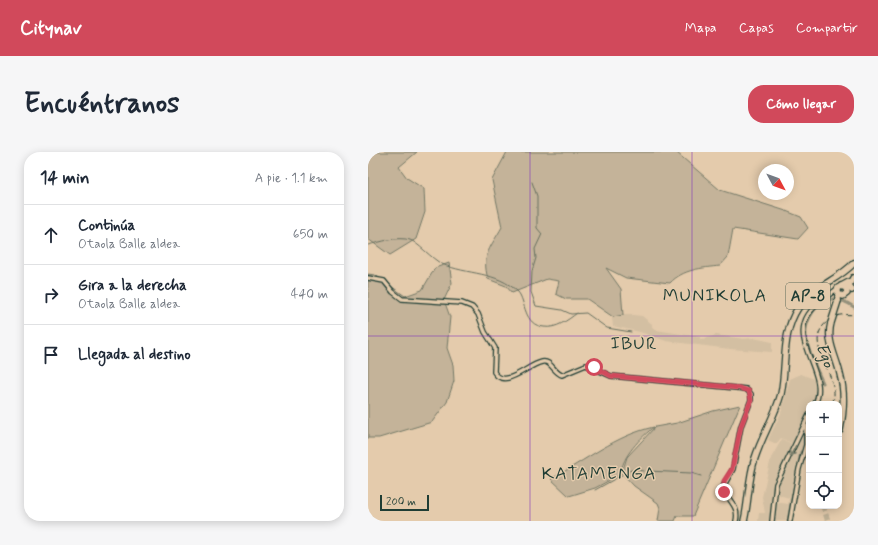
<!DOCTYPE html>
<html lang="es">
<meta charset="utf-8">
<style>
:root{--surface:#fff;--page:#f6f6f7;--text:#1f2937;--muted:#747a83;--line:#e0e1e3;--accent:#d1495b}
body{margin:0;font-family:Mynerve,sans-serif;background:var(--page);color:var(--text)}
.controls{position:absolute;right:12px;bottom:12px;display:grid;overflow:hidden;border-radius:8px;box-shadow:0 2px 10px #0003}
.controls button{width:36px;height:36px;display:grid;place-items:center;padding:0;border:0;border-bottom:1px solid var(--line);background:var(--surface);color:var(--text);font:20px sans-serif}
.compass{position:absolute;left:390px;top:12px;width:36px;height:36px;border-radius:50%;background:var(--surface);box-shadow:0 2px 10px #0003;rotate:131deg}
.scale{position:absolute;left:12px;bottom:10px;width:49px;box-sizing:border-box;padding-left:4px;border:2px solid #1f3d34;border-top:0;font-size:11px;line-height:14px;white-space:nowrap;color:#1f3d34;-webkit-text-stroke:3px #e4cbac;paint-order:stroke}
.stop{position:absolute;width:12px;height:12px;margin:-9px;border:3px solid #d1495b;border-radius:50%;background:#fff}
.stop.end{background:#d1495b;border-color:#fff;box-shadow:0 1px 4px #0008}
.list{margin:0;padding:0;list-style:none}
h2{display:flex;justify-content:space-between;align-items:center;height:52px;margin:0;padding:0 16px;font-size:17px}
h2 small{font-size:13px;font-weight:400;color:var(--muted)}
.list li{display:grid;grid-template-columns:26px 1fr auto;gap:12px;align-items:center;box-sizing:border-box;height:60px;padding:0 16px;border-top:1px solid var(--line)}
.list b{display:block;font-size:15px;white-space:nowrap}
.list p{margin:0;font-size:13px;white-space:nowrap;color:var(--muted)}
.list em{font-size:13px;font-style:normal;color:var(--muted)}
.icon{flex:none;width:22px;height:22px;fill:none;stroke:currentColor;stroke-width:2;stroke-linecap:round;stroke-linejoin:round}
.map{position:relative;flex:none;width:486px;height:369px;overflow:hidden;border-radius:16px}
header{display:flex;align-items:center;gap:24px;box-sizing:border-box;height:56px;padding:0 20px;background:var(--accent);color:#fff}
header strong{font-size:19px}
nav{display:flex;gap:22px;margin-inline-start:auto;font-size:14px}
.intro{display:flex;align-items:center;justify-content:space-between;box-sizing:border-box;height:96px;padding:0 24px}
h1{margin:0;font-size:28px}
.button{padding:10px 18px;border-radius:16px;background:var(--accent);color:#fff;font-size:14px;font-weight:700}
main{display:flex;gap:24px;padding:0 24px}
aside{flex:1;background:var(--surface);border-radius:16px;box-shadow:0 2px 10px #0003}
.map>svg:first-child{display:block}
.built{fill:#d3bfa2}
.green{fill:#c4b399;stroke:#727866}
.lines{fill:none;stroke-linecap:round;stroke-linejoin:round}
.stream{stroke:#656f5f;stroke-width:1}
.river{stroke:#94917b;stroke-width:3}
.highway-tunnel{stroke:#bdaf94;stroke-width:5.5;stroke-dasharray:5.5 3;stroke-linecap:butt}
.secondary-casing{stroke:#1f3d34;stroke-width:6}
.highway-casing{stroke:#1f3d34;stroke-width:8}
.secondary{stroke:#e4cbac;stroke-width:3.5}
.highway{stroke:#e4cbac;stroke-width:5.5}
.rail{stroke:#1f3d34;stroke-width:1;stroke-dasharray:6 3;stroke-linecap:butt}
.highway-bridge-casing{stroke:#1f3d34;stroke-width:8;stroke-linecap:butt}
.highway-bridge{stroke:#e4cbac;stroke-width:5.5}
.oneway{stroke:#787d6a}
.route{stroke:#d1495b;stroke-width:5}
.grid{fill:none;stroke:#7b2cbf;stroke-width:1;stroke-opacity:0.55}
.labels{text-anchor:middle;stroke-width:3;stroke-linejoin:round;paint-order:stroke}
.shield{fill:#e4cbac;stroke:#5a6858;stroke-width:1}
.shield-label{font-size:15px;font-weight:bold;fill:#1f3d34}
.water-label{font-size:17px;font-style:italic;fill:#2b453b;stroke:#e4cbac}
.quarter-label{font-size:18px;letter-spacing:1px;fill:#1f3d34;stroke:#e4cbac}
</style>
<header>
<strong>Citynav</strong>
<nav><a>Mapa</a><a>Capas</a><a>Compartir</a></nav>
</header>
<div class="intro"><h1>Encuéntranos</h1><a class="button">Cómo llegar</a></div>
<main>
<aside>
<h2>14 min<small>A pie · 1.1 km</small></h2>
<ul class="list">
<li><svg class="icon" aria-label="ahead" viewBox="0 0 24 24"><path d="M12 20V5M6 11l6-6 6 6"/></svg><div><b>Continúa</b><p>Otaola Balle aldea</p></div><em>650 m</em></li>
<li><svg class="icon" aria-label="right" viewBox="0 0 24 24"><path d="M7 20v-9h11M14 6l5 5-5 5"/></svg><div><b>Gira a la derecha</b><p>Otaola Balle aldea</p></div><em>440 m</em></li>
<li><svg class="icon" aria-label="arrive" viewBox="0 0 24 24"><path d="M6 21V4h12l-3 4 3 4H6"/></svg><div><b>Llegada al destino</b></div></li>
</ul>
</aside>
<div class="map">
<svg width="486" height="369" viewBox="0 0 486 369">
<rect width="100%" height="100%" fill="#e4cbac"/>
<filter id="ink" filterUnits="userSpaceOnUse"><feTurbulence type="fractalNoise" baseFrequency=".025" numOctaves="2"/><feDisplacementMap in="SourceGraphic" scale="8" xChannelSelector="R" yChannelSelector="G"/><feConvolveMatrix kernelMatrix="1 2 1 2 8 2 1 2 1" color-interpolation-filters="sRGB"/></filter>
<g filter="url(#ink)">
<!-- built -->
<path class="built" d="M247 161 274 164 284 172V176L288 178 332 185V187L336 188 338 186 348 183 376 187 385 186 404 190V200L362 197 298 189 272 180 245 174 244 166Z
M433 222 448 228V244L444 252H441V259L427 293 413 286 408 292 400 288 413 261 422 227Z
M435 285 437 288 428 314 420 366 414 365 418 366V369H406L408 350 420 352 421 346 408 342 411 331Z
M414 287 426 293 406 338 403 369H390L391 361H397L394 345 403 306Z"/>
<!-- green -->
<path class="green" d="M0 0H49L31 15 39 26 56 37 57 60 48 87 22 103 0 87Z
M139 0H308L352 38 418 59 433 65 440 76 430 87 365 77 360 105 352 114C334 116 315 117 302 131L258 126 238 116 253 137 255 163 245 165 219 147H198L188 142 191 129 179 127 144 141 138 134 120 127C113 103 123 95 134 75L124 28Z
M81 111 84 131 76 148 82 165 79 196 85 213 86 229 79 250 64 270 11 286H0V122L7 123 37 144 54 138 67 116Z
M372 253 325 364H309L307 369H290L292 356 290 351 266 334 254 321 259 305 287 275 309 271 345 259Z
M286 275C274 284 253 305 253 322L227 336 201 344 183 327C217 309 248 283 286 275Z"/>
<g class="lines">
<!-- stream -->
<path class="stream" d="M164 30 169 44V76L174 82 167 97 168 106 164 119 163 140 168 154 194 158 203 162 218 161 239 176 263 180
M0 93C12 90 30 84 42 88 49 90 64 107 74 112 99 123 129 119 150 140 158 149 155 173 176 175 188 177 200 168 209 161
M279 319 323 321 333 324
M256 321 266 317 276 319
M227 338 254 323"/>
<!-- river -->
<path class="river" d="M455 231C449 218 440 200 438 185 436 170 449 146 466 147 473 147 480 151 486 155
M420 369 433 300"/>
<!-- highway-tunnel -->
<path class="highway-tunnel" d="M455 354 460 369"/>
<defs>
<path id="secondary" d="M0 126 16 129 25 140 34 147 94 151 104 155 110 162 117 180 127 196 126 220C137 238 159 213 174 210 183 208 186 221 194 223L218 213 243 224 378 237 383 242V248L373 274 365 317 355 335C358 348 372 353 368 369
M447 252C462 223 422 192 440 163 447 151 459 145 470 136
M404 369 408 332 441 263
M422 369 431 317 438 293V274"/>
<path id="highway" d="M484 138 481 133 485 126
M470 142 475 144 479 141 478 136 473 134
M470 149V136L481 130
M463 171C458 189 468 204 472 222 477 240 476 259 472 278
M376 369C381 348 380 327 387 306 394 284 407 264 413 242 419 213 413 182 430 156 444 135 469 129 486 111"/>
</defs>
<!-- secondary casing -->
<use href="#secondary" class="secondary-casing"/>
<!-- highway casing -->
<use href="#highway" class="highway-casing"/>
<!-- secondary -->
<use href="#secondary" class="secondary"/>
<!-- highway -->
<use href="#highway" class="highway"/>
<!-- rail -->
<path class="rail" d="M464 252C476 225 431 192 460 169 468 162 476 162 486 163"/>
<defs>
<path id="highway-bridge" d="M463 171 470 149"/>
</defs>
<!-- highway-bridge casing -->
<use href="#highway-bridge" class="highway-bridge-casing"/>
<!-- highway-bridge -->
<use href="#highway-bridge" class="highway-bridge"/>
</g>
<!-- one-way arrows -->
<defs><path id="oneway-shaft" d="M-6 0H5M1.5-3L5.5 0L1.5 3" fill="none" stroke-width="1.6" stroke-linecap="round" stroke-linejoin="round"/></defs>
<use class="oneway" href="#oneway-shaft" transform="translate(425 299) rotate(117)"/>
</g>
<g class="lines" filter="url(#ink)">
<!-- route -->
<path class="route" d="M226 215 243 224 372 236 381 239 383 248 373 274 364 317 356 329V340"/>
</g>
<!-- grid -->
<path class="grid" d="M162 0V369M324 0V369M0 184H486"/>
<g class="labels">
<!-- shield labels -->
<rect class="shield" x="418" y="131" width="44" height="26" rx="3"/>
<g class="shield-label">
<text x="440" y="149">AP-8</text>
</g>
<!-- water labels -->
<g class="water-label">
<text transform="translate(458 203) rotate(69)" y="6">Ego</text>
</g>
<!-- quarter labels -->
<g class="quarter-label">
<text x="347" y="149">MUNIKOLA</text>
<text x="266" y="197">IBUR</text>
<text x="231" y="327">KATAMENGA</text>
</g>
</g>
</svg>
<div class="controls">
<button>+</button>
<button>−</button>
<button><svg class="icon" aria-label="locate" viewBox="0 0 24 24"><circle cx="12" cy="12" r="6"/><path d="M12 2v4M12 18v4M2 12h4M18 12h4"/></svg></button>
</div>
<svg class="compass" viewBox="-18 -18 36 36"><path d="M0-13l5 13h-10z" fill="#e53935"/><path d="M0 13l5-13h-10z" fill="#747a83"/></svg>
<div class="scale">200 m</div>
<div class="stop" style="left:226px;top:215px"></div>
<div class="stop end" style="left:356px;top:340px"></div>
</div>
</main>
